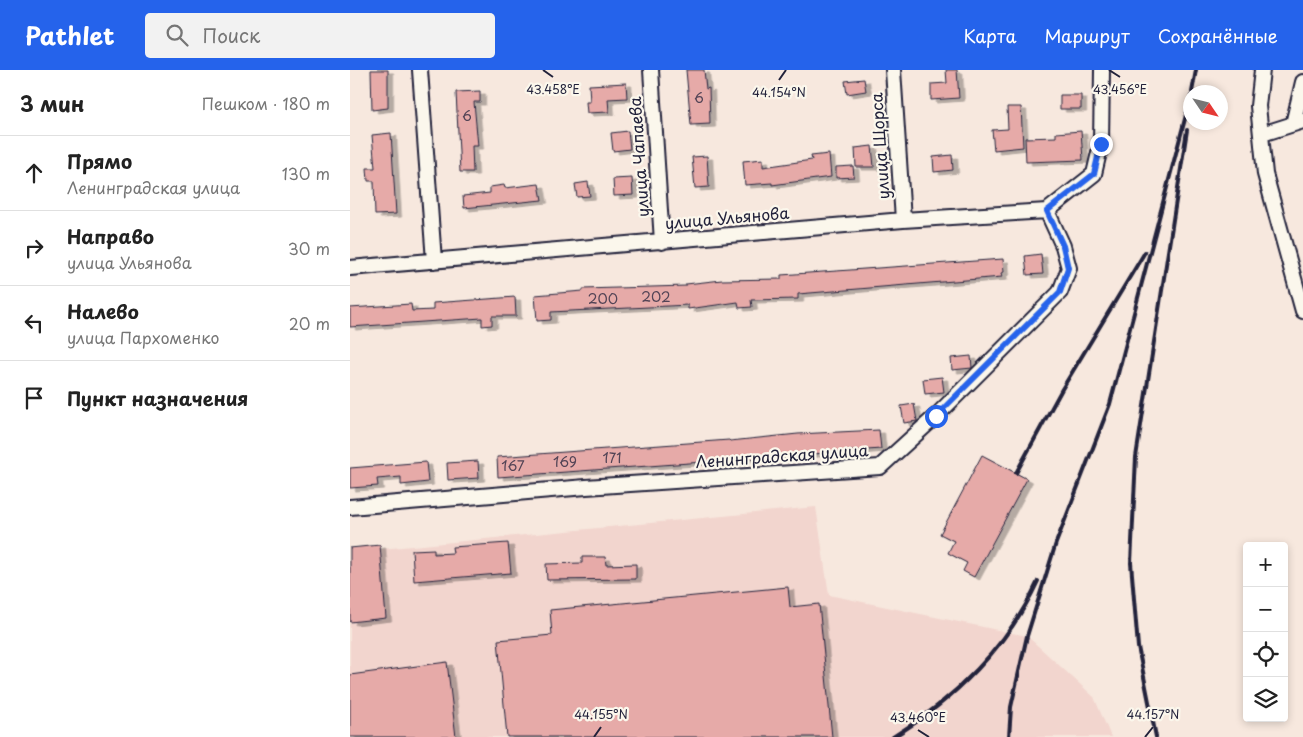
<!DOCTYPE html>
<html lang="ru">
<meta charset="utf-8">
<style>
:root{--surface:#fff;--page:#f2f2f2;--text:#222;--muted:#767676;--line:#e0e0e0;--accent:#2563eb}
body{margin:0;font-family:"Playpen Sans",sans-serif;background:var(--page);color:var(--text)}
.controls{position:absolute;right:15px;bottom:15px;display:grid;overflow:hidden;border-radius:5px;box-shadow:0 2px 8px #0003}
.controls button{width:45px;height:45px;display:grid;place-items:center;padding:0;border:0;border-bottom:1px solid var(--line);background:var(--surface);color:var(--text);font:25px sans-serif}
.compass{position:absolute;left:833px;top:15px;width:45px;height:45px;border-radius:50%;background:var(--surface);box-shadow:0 2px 8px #0003;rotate:125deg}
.stop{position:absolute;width:15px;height:15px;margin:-11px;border:4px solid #2563eb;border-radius:50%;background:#fff}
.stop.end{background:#2563eb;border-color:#fff;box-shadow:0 1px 5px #0008}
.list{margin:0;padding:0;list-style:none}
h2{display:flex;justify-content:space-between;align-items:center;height:65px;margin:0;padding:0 20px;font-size:21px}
h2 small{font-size:16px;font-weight:400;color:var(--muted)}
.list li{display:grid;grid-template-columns:32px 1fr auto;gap:15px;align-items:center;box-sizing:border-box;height:75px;padding:0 20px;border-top:1px solid var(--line)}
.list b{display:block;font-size:19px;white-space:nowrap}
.list p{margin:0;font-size:16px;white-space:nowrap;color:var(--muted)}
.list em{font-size:16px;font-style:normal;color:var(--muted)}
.icon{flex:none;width:28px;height:28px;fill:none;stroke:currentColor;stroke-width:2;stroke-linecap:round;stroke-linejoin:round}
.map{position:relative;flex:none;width:953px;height:667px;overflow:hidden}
header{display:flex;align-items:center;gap:30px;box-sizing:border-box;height:70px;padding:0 25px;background:var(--accent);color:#fff}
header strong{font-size:24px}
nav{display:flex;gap:28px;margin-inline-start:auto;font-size:18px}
.search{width:350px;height:45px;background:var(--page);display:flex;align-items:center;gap:12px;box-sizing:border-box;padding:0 18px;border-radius:5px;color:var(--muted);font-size:19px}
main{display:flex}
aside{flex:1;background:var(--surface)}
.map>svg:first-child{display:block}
.built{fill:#f2d5ce}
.building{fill:#e6aaa8;stroke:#22223b;filter:url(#shadow)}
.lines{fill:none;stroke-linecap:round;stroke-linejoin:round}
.minor-casing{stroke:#22223b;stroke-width:18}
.minor{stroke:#fbf7ec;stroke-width:14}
.rail{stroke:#22223b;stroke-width:4}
.route{stroke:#2563eb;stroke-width:6}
.ticks{fill:none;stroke:#22223b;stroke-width:2}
.labels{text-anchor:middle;stroke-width:4.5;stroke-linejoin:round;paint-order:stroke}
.number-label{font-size:14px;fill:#534456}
.street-label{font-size:16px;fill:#22223b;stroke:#fbf7ec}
.ticks-label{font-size:12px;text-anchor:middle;fill:#22223b;stroke:#fbf7ec;stroke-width:4.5;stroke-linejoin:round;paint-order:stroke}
</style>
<header>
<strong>Pathlet</strong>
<div class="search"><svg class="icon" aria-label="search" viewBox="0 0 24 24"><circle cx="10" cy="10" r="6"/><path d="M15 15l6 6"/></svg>Поиск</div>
<nav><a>Карта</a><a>Маршрут</a><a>Сохранённые</a></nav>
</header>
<main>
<aside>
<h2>3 мин<small>Пешком · 180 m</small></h2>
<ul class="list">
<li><svg class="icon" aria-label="ahead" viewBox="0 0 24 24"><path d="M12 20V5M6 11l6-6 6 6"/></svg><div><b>Прямо</b><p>Ленинградская улица</p></div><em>130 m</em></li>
<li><svg class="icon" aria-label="right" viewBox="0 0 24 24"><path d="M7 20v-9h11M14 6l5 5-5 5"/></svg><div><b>Направо</b><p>улица Ульянова</p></div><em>30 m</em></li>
<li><svg class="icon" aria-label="left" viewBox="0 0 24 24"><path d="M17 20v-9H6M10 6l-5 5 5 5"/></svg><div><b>Налево</b><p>улица Пархоменко</p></div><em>20 m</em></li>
<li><svg class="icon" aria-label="arrive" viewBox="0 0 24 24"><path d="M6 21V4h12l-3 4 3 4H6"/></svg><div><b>Пункт назначения</b></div></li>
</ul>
</aside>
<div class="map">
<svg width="953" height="667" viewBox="0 0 953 667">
<defs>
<filter id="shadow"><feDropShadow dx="5.5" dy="3" stdDeviation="0" flood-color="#0004"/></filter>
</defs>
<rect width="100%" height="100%" fill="#f7e8de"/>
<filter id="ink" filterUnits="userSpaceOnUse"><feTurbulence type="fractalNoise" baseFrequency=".02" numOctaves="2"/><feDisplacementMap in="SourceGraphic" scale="10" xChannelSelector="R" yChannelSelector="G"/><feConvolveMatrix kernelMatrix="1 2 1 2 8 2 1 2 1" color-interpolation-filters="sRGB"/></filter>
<g filter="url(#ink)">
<!-- built -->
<path class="built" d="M466 437 479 525 677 566 744 627 761 667H0V482Z"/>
<!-- building -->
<path class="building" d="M21 0H38V38L22 40Z
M336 0H354L356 19 359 18 360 54 341 55Z
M596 0H607L609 28 581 30V14L597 13Z
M514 9 516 21 497 24 495 11Z
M276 13 277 28 258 29 259 42 237 43 236 32H240L239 15Z
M130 21V32H124L128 76H122L123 102H110L106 22Z
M710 25H731V39H710Z
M657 37H671L673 77 644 80 642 60 658 59Z
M278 61 280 79 263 81 261 63Z
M731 61 733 90 676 92 675 68 706 67V63Z
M41 63 46 144 25 145 24 111H18L17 98H25L22 65Z
M522 76 524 97H506L505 78Z
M479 84 481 107 422 115V113L395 115 393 91 413 89V97L462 90 461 86Z
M602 85 603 100 584 102 583 87Z
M357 86 359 117 345 118 342 87Z
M503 96 504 107 486 108V97Z
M282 108 283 125 264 126 263 109Z
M238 112 240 126 227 127 225 114Z
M189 114 192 130 114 138 113 126 140 123V117L154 115 155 118Z
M691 184 693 204 677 205 675 186Z
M653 189 654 202 651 203 652 207 448 224V229L401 230 402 237 389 238 388 232 338 239V235L201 242V250L187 251 185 225 233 221V219L336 216V214L372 210 431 209V205Z
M165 227 166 246H142V255L132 256V248L0 257V238L61 234 62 241 83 240V233Z
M621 286 622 298 602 300 601 288Z
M592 307 594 322 575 324 573 309Z
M564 334 567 351 554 353 551 336Z
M529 360 531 379 148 407 147 387 379 370 380 371 448 364Z
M632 385 677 409 624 507 613 501 617 493 598 483 604 471 590 464Z
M128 391 129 408 98 410 97 393Z
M76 392 78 412 51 415V407L27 409 28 416 0 418V398Z
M158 473 161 503 64 511 62 480 84 479V484L103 483 102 477Z
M30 475 36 548 0 552V478Z
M232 487H255L256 495 286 494V509L197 510 196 494 232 493Z
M438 517 440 537 469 534 482 667H157L148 570 202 565 200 540Z
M97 592 106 667H0V605Z"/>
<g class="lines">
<defs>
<path id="minor" d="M70 0 84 191
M301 0 312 172
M543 0 553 150
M912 0 908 36 915 104 953 241
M943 54 953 12
M912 64 953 51
M0 198 553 150 697 141 744 104 751 74 752 0
M0 437 236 417 530 397 586 346 710 222 719 198 713 176 697 141"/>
</defs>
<!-- minor casing -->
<use href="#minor" class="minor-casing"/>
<!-- minor -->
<use href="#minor" class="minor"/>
<!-- rail -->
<path class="rail" d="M842 22 846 0
M666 403 712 319 795 182
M543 667C604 630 658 576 688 511
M659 667 661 637 677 566 706 473 760 334 841 26
M806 667 788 577 781 493 786 387 837 60"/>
</g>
</g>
<g class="lines" filter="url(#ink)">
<!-- route -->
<path class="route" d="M586 346 710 222 718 198 713 176 697 141 744 104 751 74"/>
</g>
<!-- ticks -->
<path class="ticks" d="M193 0 203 7M759 0 770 7M429 10 436 0M568 660 579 667M244 667 251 657M795 667 803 657"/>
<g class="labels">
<!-- number labels -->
<g class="number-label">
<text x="349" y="33">6</text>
<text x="117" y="51">6</text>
<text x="306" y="232">202</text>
<text x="253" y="234">200</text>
<text x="262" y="393">171</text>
<text x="215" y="397">169</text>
<text x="163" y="401">167</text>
</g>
<!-- street labels -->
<g class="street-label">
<text transform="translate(530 76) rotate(-94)" y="6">улица Щорса</text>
<text transform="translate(289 87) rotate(-94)" y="6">улица Чапаева</text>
<text transform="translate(377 148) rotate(-5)" y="6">улица Ульянова</text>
<text transform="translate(432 386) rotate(-4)" y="6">Ленинградская улица</text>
</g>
</g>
<g class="ticks-label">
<text x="203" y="24">43.458°E</text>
<text x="770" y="24">43.456°E</text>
<text x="429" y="27">44.154°N</text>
<text x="251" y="649">44.155°N</text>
<text x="803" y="649">44.157°N</text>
<text x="568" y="652">43.460°E</text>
</g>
</svg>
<div class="controls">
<button>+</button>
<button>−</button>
<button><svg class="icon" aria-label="locate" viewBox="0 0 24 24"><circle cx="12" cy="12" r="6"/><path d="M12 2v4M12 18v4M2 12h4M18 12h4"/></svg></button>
<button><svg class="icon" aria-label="layers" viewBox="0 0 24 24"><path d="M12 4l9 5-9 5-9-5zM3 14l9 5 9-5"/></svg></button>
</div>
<svg class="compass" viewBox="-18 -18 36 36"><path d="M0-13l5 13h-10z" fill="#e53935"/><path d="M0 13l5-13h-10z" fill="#767676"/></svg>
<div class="stop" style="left:586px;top:346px"></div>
<div class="stop end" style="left:751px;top:74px"></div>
</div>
</main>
